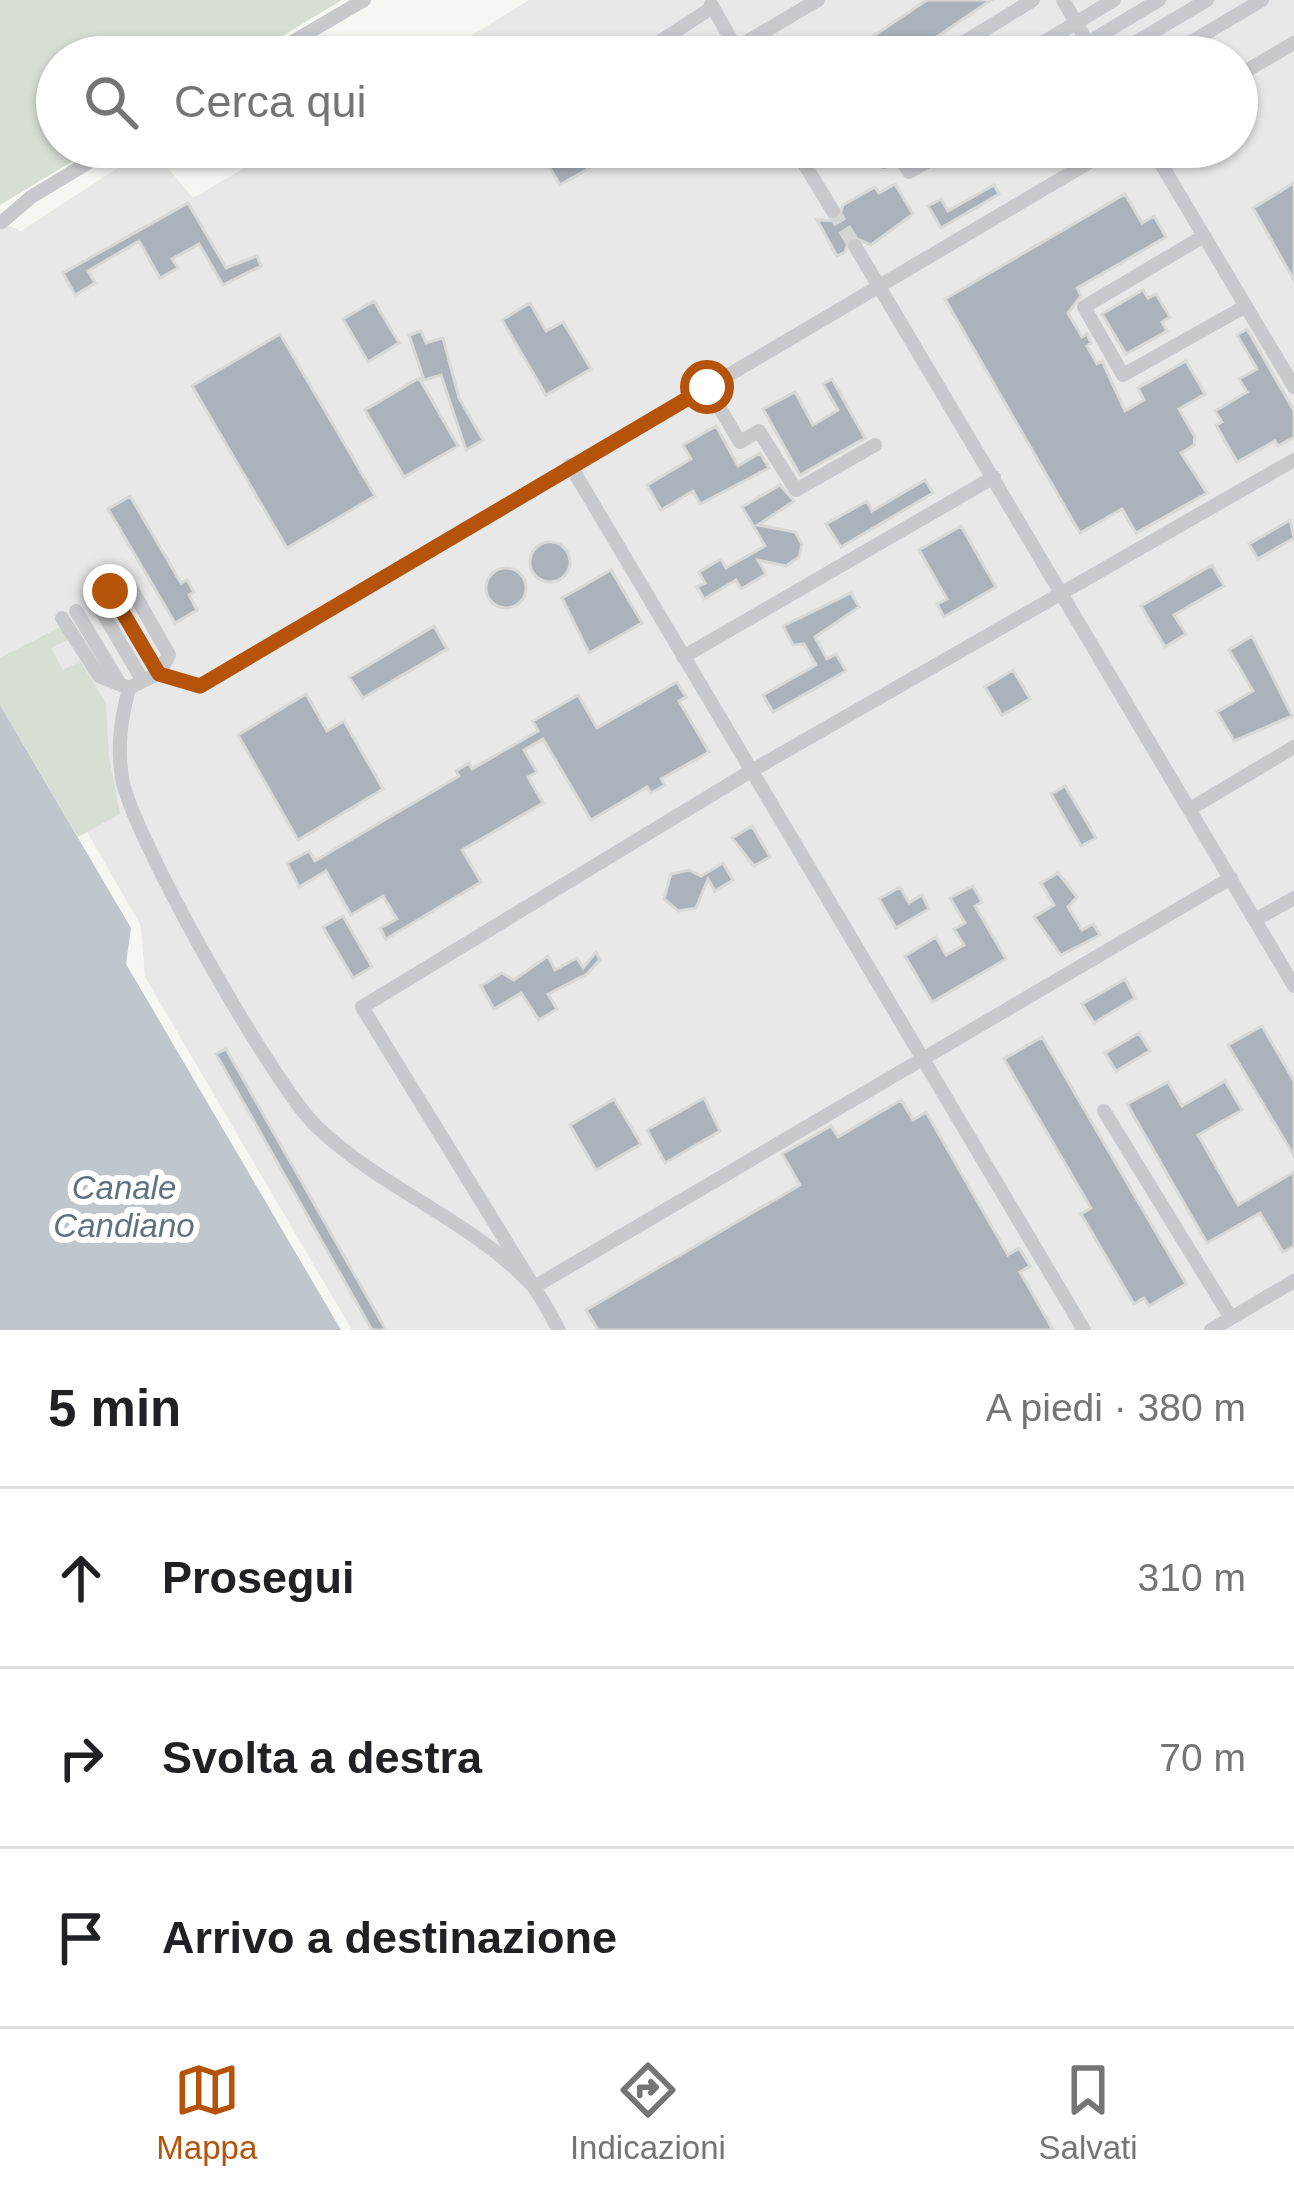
<!DOCTYPE html>
<html lang="it">
<meta charset="utf-8">
<style>
:root{--surface:#fff;--page:#f6f6f6;--text:#202124;--muted:#757577;--line:#e0e0e0;--accent:#b45309}
body{margin:0;font-family:Helvetica,sans-serif;background:var(--page);color:var(--text)}
.stop{position:absolute;width:36px;height:36px;margin:-27px;border:9px solid #b45309;border-radius:50%;background:#fff}
.stop.end{background:#b45309;border-color:#fff;box-shadow:0 3px 12px #0008}
.list{margin:0;padding:0;list-style:none}
h2{display:flex;justify-content:space-between;align-items:center;height:156px;margin:0;padding:0 48px;font-size:51px}
h2 small{font-size:39px;font-weight:400;color:var(--muted)}
.list li{display:grid;grid-template-columns:78px 1fr auto;gap:36px;align-items:center;box-sizing:border-box;height:180px;padding:0 48px;border-top:3px solid var(--line)}
.list b{display:block;font-size:45px;white-space:nowrap}
.list em{font-size:39px;font-style:normal;color:var(--muted)}
.icon{flex:none;width:66px;height:66px;fill:none;stroke:currentColor;stroke-width:2;stroke-linecap:round;stroke-linejoin:round}
.map{position:relative;flex:none;width:1294px;height:1330px;overflow:hidden}
.search{position:absolute;background:var(--surface);box-shadow:0 3px 9px #0004;left:36px;right:36px;top:36px;height:132px;display:flex;align-items:center;gap:30px;box-sizing:border-box;padding:0 42px;border-radius:66px;color:var(--muted);font-size:45px}
.sheet{height:696px;background:var(--surface)}
nav{display:flex;justify-content:space-around;align-items:center;box-sizing:border-box;height:168px;border-top:3px solid var(--line);background:var(--surface);font-size:33px;color:var(--muted)}
nav a{display:grid;justify-items:center;gap:6px}
nav .on{color:var(--accent)}
.map>svg:first-child{display:block}
.built{fill:#e7e8e7}
.green{fill:#d7ded4}
.water{fill:#bfc7cc}
.building{fill:#acb2b9;stroke:#d8d8d6;stroke-width:3}
.lines{fill:none;stroke-linecap:round;stroke-linejoin:round}
.minor-tunnel{stroke:#d2d6d7;stroke-width:14;stroke-dasharray:14 7;stroke-linecap:butt}
.minor{stroke:#c7c9cd;stroke-width:14}
.route{stroke:#b45309;stroke-width:15}
.labels{text-anchor:middle;stroke-width:12;stroke-linejoin:round;paint-order:stroke}
.water-label{font-size:33px;font-style:italic;fill:#617381;stroke:#fff}
</style>
<div class="map">
<svg width="1294" height="1330" viewBox="0 0 1294 1330">
<rect width="100%" height="100%" fill="#f6f7f3"/>
<!-- built -->
<path class="built" d="M529 0H1294V1330H352L145 977 141 926 0 680V221L21 231 150 147 193 198 280 147H1237V57H437Z"/>
<!-- green -->
<path class="green" d="M0 0H342L248 57H57V147H96L0 205Z
M60 627 69 639 51 648 63 670 80 661 106 703 109 757 120 814 78 837 0 705V658Z"/>
<!-- water -->
<path class="water" d="M0 705 131 928 126 964 341 1330H0Z"/>
<!-- building -->
<path class="building" d="M927 0H991L907 57H842Z
M569 147H625L560 185 546 161Z
M1294 183V280L1253 208Z
M895 184 913 214 871 245 850 236 845 252 837 256 817 220 838 221 843 205 875 187 879 193Z
M994 185 999 194 941 228 928 206 941 199 948 211Z
M1125 194 1142 223 1154 216 1166 237 1077 288 1081 296 1068 313 1082 337 1087 334 1091 343 1087 346 1097 364 1102 361 1125 411 1144 400 1138 388 1186 361 1205 394 1179 409 1195 437 1194 445 1181 453 1207 493 1136 533 1122 509 1080 533 945 299Z
M188 203 226 268 257 256 261 266 223 285 199 244 172 259 178 268 160 278 139 241 88 271 95 283 75 295 63 273Z
M1143 290 1148 298 1156 294 1170 317 1162 322 1167 331 1126 354 1102 314Z
M374 301 399 343 368 362 343 319Z
M530 303 546 331 563 322 591 369 546 395 502 320Z
M1247 329 1294 411V437L1278 446 1275 441 1237 462 1216 425 1222 422 1215 411 1247 392 1239 379 1257 369 1237 335Z
M421 331 426 343 443 338 459 398 483 440 466 450 441 375 424 380 409 335Z
M280 334 375 496 287 548 192 386Z
M419 378 458 446 404 477 365 410Z
M832 379 865 438 800 475 763 409 795 392 813 425 838 410 823 384Z
M716 426 738 466 760 453 769 468 700 504 693 491 661 510 647 485 691 459 683 445Z
M925 480 933 493 841 547 826 524 867 501 872 511Z
M780 485 794 501 758 525 795 532 802 544 799 557 786 566 758 560 766 574 741 589 736 580 704 599 697 587 705 583 699 572 721 559 726 568 765 546 742 507Z
M130 496 181 583 187 580 194 592 189 595 197 610 175 623 108 509Z
M1290 520 1294 538 1258 559 1249 544Z
M961 526 996 587 944 617 937 604 947 599 919 550Z
M530 562a20 20 0 1 1 40 0a20 20 0 1 1-40 0Z
M1212 565 1224 586 1174 615 1186 634 1165 647 1141 606Z
M486 588a20 20 0 1 1 40 0a20 20 0 1 1-40 0Z
M611 570 642 623 589 653 562 598Z
M851 593 859 607 815 637 827 659 836 654 846 671 773 712 763 695 816 665 804 644 793 645 783 626Z
M434 626 447 649 363 698 349 677Z
M1252 636 1292 716 1234 741 1217 712 1253 691 1229 650Z
M1013 670 1030 699 1002 715 985 687Z
M677 682 686 697 679 701 709 752 661 779 665 785 651 793 647 787 591 820 543 739 524 750 537 772 528 777 543 803 462 850 481 882 386 939 380 928 397 919 383 896 351 915 326 871 299 887 287 863 309 851 315 861 459 776 456 771 469 763 472 769 538 731 533 721 578 695 597 728Z
M306 694 327 731 344 721 383 789 298 840 238 735Z
M1065 786 1096 838 1081 846 1051 794Z
M752 826 770 857 754 866 732 838Z
M723 863 733 880 715 891 708 879 696 908 678 911 664 899 671 874 689 870 701 876Z
M1058 873 1077 897 1068 907 1082 930 1093 924 1100 935 1061 955 1034 917 1054 905 1041 883Z
M973 886 982 902 975 906 1006 959 932 1002 905 956 936 937 946 955 964 945 954 929 965 923 950 898Z
M900 887 909 903 922 895 929 909 896 928 879 899Z
M343 916 372 967 353 978 323 927Z
M596 952 600 960 587 974 548 994 557 1009 539 1020 521 993 494 1009 481 986 502 973 514 980 548 956 555 970 577 958 583 968Z
M1125 979 1135 998 1094 1023 1082 1004Z
M1262 1026 1294 1081V1156L1228 1045Z
M1139 1033 1150 1051 1116 1071 1105 1053Z
M1042 1037 1186 1284 1149 1306 1144 1298 1134 1304 1081 1214 1091 1208 1004 1059Z
M226 1049 386 1330H372L216 1054Z
M1225 1081 1242 1110 1198 1135 1238 1205 1294 1172V1246L1283 1252 1260 1213 1207 1243 1127 1104 1168 1082 1182 1106Z
M704 1098 720 1131 665 1163 647 1130Z
M614 1099 641 1144 596 1170 570 1125Z
M901 1100 913 1120 926 1112 1008 1255 1019 1248 1030 1266 1020 1272 1053 1330H598L586 1310 800 1185 782 1154 831 1126 838 1137Z"/>
<g class="lines">
<!-- minor-tunnel -->
<path class="minor-tunnel" d="M833 211 855 246"/>
<!-- minor -->
<path class="minor" d="M1063 0 1096 57
M711 4 741 57
M736 48 818 0
M267 57 364 0
M636 57 713 7
M940 57 1033 0
M1019 57 1114 0
M1064 57 1159 0
M1111 57 1207 0
M1166 57 1262 0
M1237 76 1294 43
M794 147 833 211
M875 147 884 162 910 147
M1151 147 1294 387
M898 154 909 172 953 147
M2 222 31 197 114 147
M1204 236 1084 307 1123 375 1246 306
M855 246 1294 986
M707 387 740 442 759 431 796 490 875 445
M570 465 1084 1330
M110 591 159 673 169 655 127 581
M95 600 143 681
M76 611 120 684
M62 618 99 676 129 688 159 673 200 687 1115 147
M683 657 994 477
M129 688C121 719 117 746 122 778 132 836 273 1085 317 1127 381 1188 470 1220 530 1283 542 1296 550 1315 559 1330
M1190 809 1294 747
M1231 878 534 1287 362 1007 751 771 1294 460
M1255 920 1294 898
M1104 1111 1231 1318
M1211 1330 1294 1281"/>
</g>
<g class="lines">
<!-- route -->
<path class="route" d="M110 591 159 674 200 686 707 387"/>
</g>
<g class="labels">
<!-- water labels -->
<g class="water-label">
<text x="124" y="1199">Canale<tspan x="124" dy="38">Candiano</tspan></text>
</g>
</g>
</svg>
<div class="stop" style="left:707px;top:387px"></div>
<div class="stop end" style="left:110px;top:591px"></div>
<div class="search"><svg class="icon" aria-label="search" viewBox="0 0 24 24"><circle cx="10" cy="10" r="6"/><path d="M15 15l6 6"/></svg>Cerca qui</div>
</div>
<section class="sheet">
<h2>5 min<small>A piedi · 380 m</small></h2>
<ul class="list">
<li><svg class="icon" aria-label="ahead" viewBox="0 0 24 24"><path d="M12 20V5M6 11l6-6 6 6"/></svg><div><b>Prosegui</b></div><em>310 m</em></li>
<li><svg class="icon" aria-label="right" viewBox="0 0 24 24"><path d="M7 20v-9h11M14 6l5 5-5 5"/></svg><div><b>Svolta a destra</b></div><em>70 m</em></li>
<li><svg class="icon" aria-label="arrive" viewBox="0 0 24 24"><path d="M6 21V4h12l-3 4 3 4H6"/></svg><div><b>Arrivo a destinazione</b></div></li>
</ul>
</section>
<nav>
<a class="on"><svg class="icon" aria-label="map" viewBox="0 0 24 24"><path d="M3 6l6-2 6 2 6-2v14l-6 2-6-2-6 2zM9 4v14M15 6v14"/></svg>Mappa</a>
<a><svg class="icon" aria-label="directions" viewBox="0 0 24 24"><path d="M12 3l9 9-9 9-9-9zM9 14v-3h6M13 9l2 2-2 2"/></svg>Indicazioni</a>
<a><svg class="icon" aria-label="saved" viewBox="0 0 24 24"><path d="M7 4h10v16l-5-4-5 4z"/></svg>Salvati</a>
</nav>
